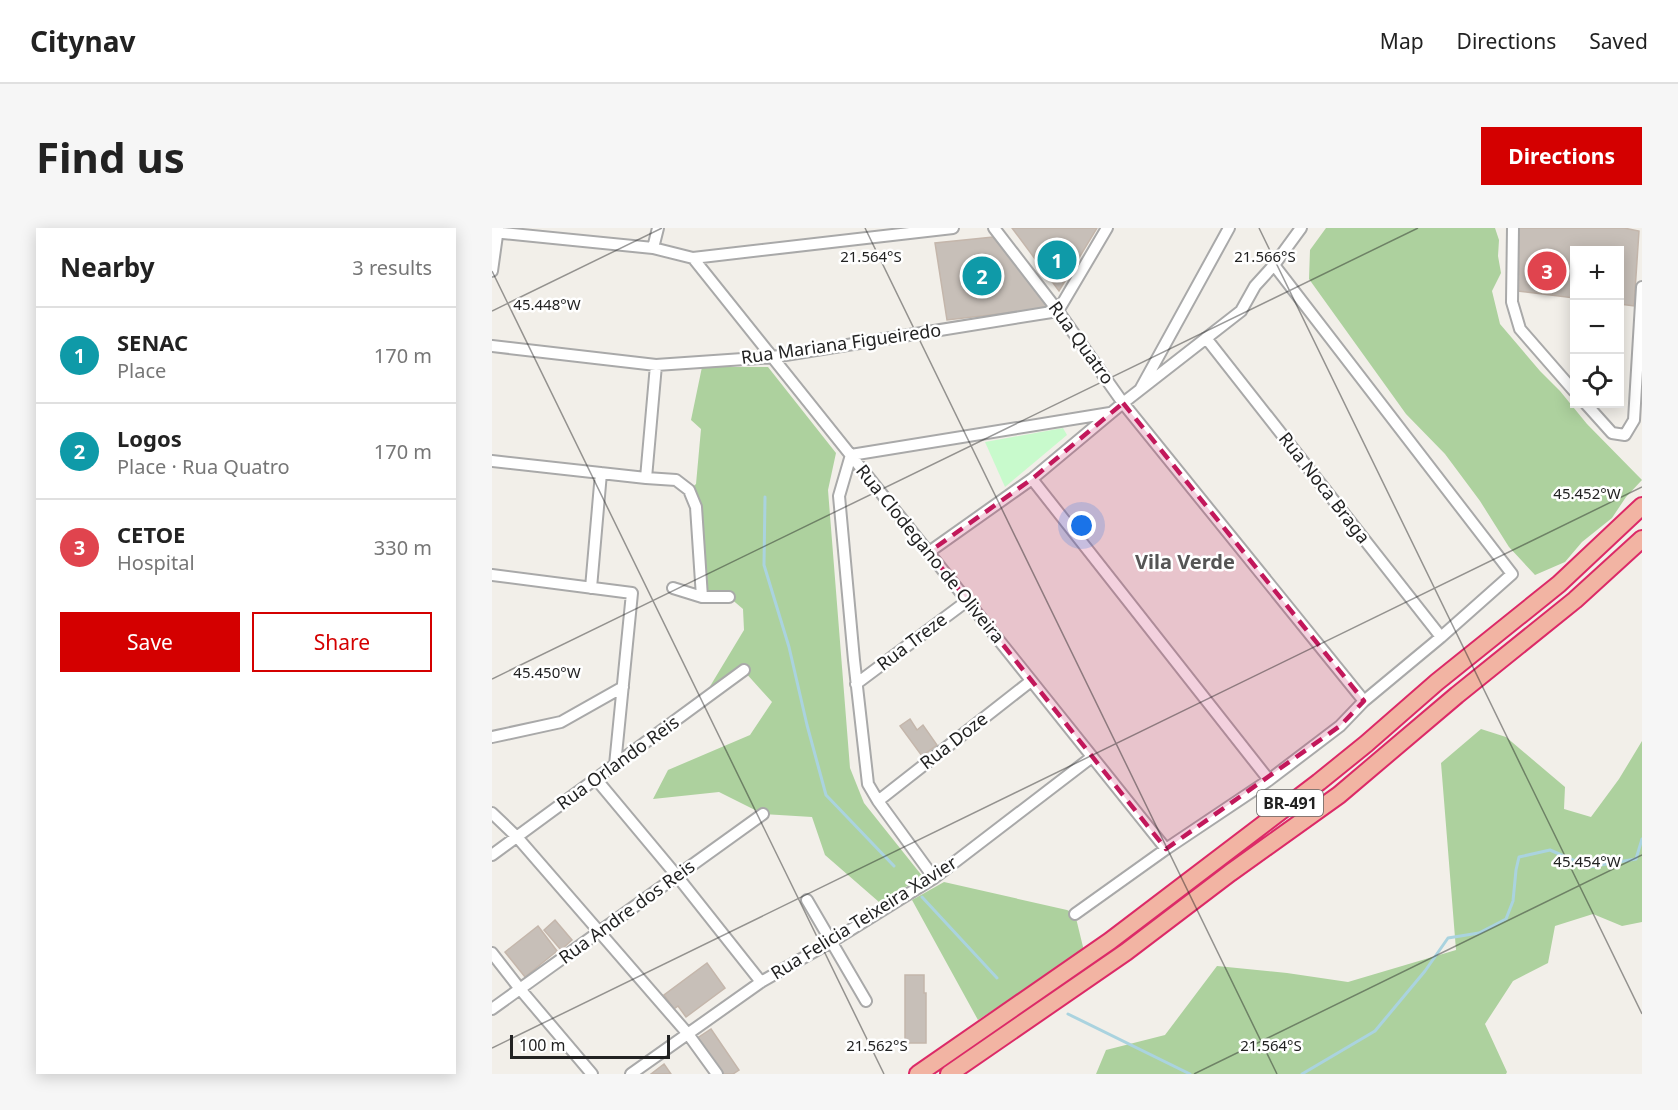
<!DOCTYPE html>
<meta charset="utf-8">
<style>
:root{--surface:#fff;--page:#f6f6f6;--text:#222;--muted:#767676;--line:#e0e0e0;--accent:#d40000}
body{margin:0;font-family:"Noto Sans",sans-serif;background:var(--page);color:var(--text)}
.controls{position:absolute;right:18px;top:18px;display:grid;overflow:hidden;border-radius:0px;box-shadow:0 3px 15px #0003}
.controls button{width:54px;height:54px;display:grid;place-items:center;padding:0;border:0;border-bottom:2px solid var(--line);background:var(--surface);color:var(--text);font:30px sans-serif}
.scale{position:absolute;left:18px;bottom:15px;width:160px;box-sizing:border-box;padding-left:6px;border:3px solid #222;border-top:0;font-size:16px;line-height:21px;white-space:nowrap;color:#222;-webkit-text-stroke:4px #fff;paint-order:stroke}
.you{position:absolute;left:590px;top:298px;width:21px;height:21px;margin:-15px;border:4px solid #fff;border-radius:50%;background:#1a73e8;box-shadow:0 0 0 9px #1a73e833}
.badge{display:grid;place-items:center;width:39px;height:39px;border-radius:50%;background:var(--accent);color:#fff;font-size:20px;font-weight:700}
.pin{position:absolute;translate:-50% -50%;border:3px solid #fff;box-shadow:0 2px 6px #0006}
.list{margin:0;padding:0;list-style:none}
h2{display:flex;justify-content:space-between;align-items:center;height:78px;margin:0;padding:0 24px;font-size:26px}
h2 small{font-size:20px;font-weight:400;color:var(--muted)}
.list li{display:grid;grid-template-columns:39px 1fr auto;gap:18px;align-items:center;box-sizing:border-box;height:96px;padding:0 24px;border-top:2px solid var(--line)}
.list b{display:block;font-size:22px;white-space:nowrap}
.list p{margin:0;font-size:20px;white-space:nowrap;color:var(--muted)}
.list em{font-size:20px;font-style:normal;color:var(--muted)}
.actions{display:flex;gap:12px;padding:18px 24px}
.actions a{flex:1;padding:14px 0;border:2px solid var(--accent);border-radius:0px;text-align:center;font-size:21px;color:var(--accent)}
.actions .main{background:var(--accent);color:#fff}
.icon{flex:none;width:33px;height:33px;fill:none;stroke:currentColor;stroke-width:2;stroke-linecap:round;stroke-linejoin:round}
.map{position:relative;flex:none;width:1150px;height:846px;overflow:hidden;border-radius:0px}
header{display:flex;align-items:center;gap:36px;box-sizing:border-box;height:84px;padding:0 30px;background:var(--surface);border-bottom:2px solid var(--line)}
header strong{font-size:28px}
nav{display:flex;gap:33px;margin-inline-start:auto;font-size:21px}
.intro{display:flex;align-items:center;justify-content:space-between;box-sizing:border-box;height:144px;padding:0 36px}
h1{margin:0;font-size:42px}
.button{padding:15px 27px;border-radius:0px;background:var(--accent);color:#fff;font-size:21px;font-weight:700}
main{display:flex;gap:36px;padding:0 36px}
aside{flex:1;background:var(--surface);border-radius:0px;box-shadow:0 3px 15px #0003}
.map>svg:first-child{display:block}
.forest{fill:#add19e}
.park{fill:#c8facc}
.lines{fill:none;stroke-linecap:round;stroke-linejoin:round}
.stream{stroke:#aad3df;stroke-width:3}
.building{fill:#c7bfb8;stroke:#c4b6ab;stroke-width:1.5}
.minor-casing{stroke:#a9a9a9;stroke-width:14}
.trunk-casing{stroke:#dc2a67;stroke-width:20}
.minor{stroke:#fff;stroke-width:10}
.trunk{stroke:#f2b4a3;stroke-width:16}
.marked{fill:#c2185b;fill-opacity:0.2;stroke:#c2185b;stroke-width:4.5;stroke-dasharray:12 8;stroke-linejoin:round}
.ticks{fill:none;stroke:#222;stroke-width:1.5;stroke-opacity:0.45}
.labels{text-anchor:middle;stroke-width:5;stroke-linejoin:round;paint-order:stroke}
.shield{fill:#fff;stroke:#646464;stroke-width:1.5}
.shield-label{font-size:16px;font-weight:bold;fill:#222}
.street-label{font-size:18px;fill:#222;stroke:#fff}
.neighbourhood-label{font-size:20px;font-weight:bold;fill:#555;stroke:#fff}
.ticks-label{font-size:15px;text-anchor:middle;fill:#222;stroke:#fff;stroke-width:5;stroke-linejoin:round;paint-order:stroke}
</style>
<header>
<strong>Citynav</strong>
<nav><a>Map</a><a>Directions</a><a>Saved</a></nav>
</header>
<div class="intro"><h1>Find us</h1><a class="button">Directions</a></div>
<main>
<aside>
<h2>Nearby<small>3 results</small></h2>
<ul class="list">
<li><span class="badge" style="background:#0f9aa8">1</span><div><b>SENAC</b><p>Place</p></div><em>170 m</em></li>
<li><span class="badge" style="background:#0f9aa8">2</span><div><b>Logos</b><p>Place · Rua Quatro</p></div><em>170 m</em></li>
<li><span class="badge" style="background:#e0444e">3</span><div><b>CETOE</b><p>Hospital</p></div><em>330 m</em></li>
</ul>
<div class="actions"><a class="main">Save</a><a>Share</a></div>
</aside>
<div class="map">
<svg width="1150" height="846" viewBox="0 0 1150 846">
<rect width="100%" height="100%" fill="#f2efe9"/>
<!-- forest -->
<path class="forest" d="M834 0H1003L1007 12 1006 28 1009 45 1000 63 1008 96 1048 143 1068 163 1095 196 1150 252 1134 269 1120 290 1090 314 1073 334 1043 347 1017 319 988 273 953 226 914 186 817 51 818 22Z
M210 139H276L344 225 336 262 358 540 372 575 431 649 387 674 333 627 320 589 271 586 227 564 161 571 176 542 258 507 280 474 252 443 217 460 252 402 251 381 237 369H210L197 262 204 256 209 201 199 192Z
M989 501 1014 509 1073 559 1072 581 1099 589 1127 551 1150 513V694L1130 698 1101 686 1063 698 1056 735 1021 753 993 796 1015 844 1014 846H604L614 822 673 807 725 738 795 745 856 754 964 722 949 535Z
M452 654 575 682 583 686 592 723 486 792 420 672Z"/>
<!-- park -->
<path class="park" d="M571 200 575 207 513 259 493 214Z"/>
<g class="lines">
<!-- stream -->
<path class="stream" d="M273 269 272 337 297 419 315 497 334 567 402 638
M430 669 505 750
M576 786 698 846
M810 846 883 803 933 743 956 710 987 705 1014 691 1021 673 1024 642 1027 629 1058 622 1097 639 1144 631 1150 611"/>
</g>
<!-- building -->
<path class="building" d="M520 0H605L567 63Z
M1027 0H1132L1147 3 1142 78 1128 76V22H1082V70L1026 63Z
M501 9 558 80 455 92 443 15Z
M418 491 425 502 431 497 445 517 430 528 408 498Z
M63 692 80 712 69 722 52 702Z
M46 698 65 723 33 749 13 724Z
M215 735 233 760 194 789 186 778 182 781 172 767Z
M413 747H432V765H434V815H413Z
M219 801 247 842 241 846H228L204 811Z
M172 836 179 846H159Z"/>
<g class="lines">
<defs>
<path id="minor" d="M502 0 566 83 631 175 872 473
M1021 0 1020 74 1028 101 1082 163
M0 4 161 20 201 30 461 0
M161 20 166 0
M201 30 674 621
M0 43 6 0
M714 110 949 409
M0 118 164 137 281 129 566 83 615 0
M649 160 737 0
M1094 176 1120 205 1133 207 1142 192 1150 59
M0 233 154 250 184 252 197 262 204 279 210 369
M154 250 164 137
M540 251 777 552
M437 324 540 251 631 175 749 83 763 58 782 37 809 0
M0 347 140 365 123 537
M99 360 109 245
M181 360 210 369H237
M364 456 475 373
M0 509 69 494 131 459
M104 551 185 648 269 754
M386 573 539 453
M0 585 25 609 196 806 225 846
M0 627 252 442
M442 650 386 573 376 556 362 432 347 268 359 227 618 185
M315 672 374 773
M583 686 674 621 777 552 848 498 872 473 949 409 1020 346 782 37
M0 725 28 761 100 846
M0 781 271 586
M139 846 269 754 339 714 442 650 600 529"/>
<path id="trunk" d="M426 846 618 713 827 554 874 516 945 454 1067 356 1150 278
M457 846 634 724 738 645 847 567 965 467 1083 372 1150 311"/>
</defs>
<!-- minor casing -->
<use href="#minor" class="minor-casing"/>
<!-- trunk casing -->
<use href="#trunk" class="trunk-casing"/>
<!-- minor -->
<use href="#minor" class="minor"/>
<!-- trunk -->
<use href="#trunk" class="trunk"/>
</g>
<!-- marked area -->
<path class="marked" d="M631 175 872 473 848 498 674 621 437 324 540 251Z"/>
<!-- ticks -->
<path class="ticks" d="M373 0 785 846M767 0 1150 786M0 43 392 846M0 83 170 0M0 451 926 0M0 820 1150 259M702 846 1150 627"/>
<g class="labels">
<!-- shield labels -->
<rect class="shield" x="765" y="562" width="66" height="26" rx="4.5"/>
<g class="shield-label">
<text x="798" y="581">BR-491</text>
</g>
<!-- street labels -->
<g class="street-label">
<text transform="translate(589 115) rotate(54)" y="6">Rua Quatro</text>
<text transform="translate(349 116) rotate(-8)" y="6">Rua Mariana Figueiredo</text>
<text transform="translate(832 260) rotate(52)" y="6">Rua Noca Braga</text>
<text transform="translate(438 326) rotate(51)" y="6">Rua Clodegano de Oliveira</text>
<text transform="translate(420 414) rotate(-37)" y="6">Rua Treze</text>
<text transform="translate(462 513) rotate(-38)" y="6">Rua Doze</text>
<text transform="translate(126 535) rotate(-36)" y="6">Rua Orlando Reis</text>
<text transform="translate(135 684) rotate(-36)" y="6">Rua Andre dos Reis</text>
<text transform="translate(372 690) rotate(-32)" y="6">Rua Felicia Teixeira Xavier</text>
</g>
<!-- neighbourhood labels -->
<g class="neighbourhood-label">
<text x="693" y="341">Vila Verde</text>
</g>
</g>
<g class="ticks-label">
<text x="379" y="34">21.564°S</text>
<text x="773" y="34">21.566°S</text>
<text x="55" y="82">45.448°W</text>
<text x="1095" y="271">45.452°W</text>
<text x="55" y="450">45.450°W</text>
<text x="1095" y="639">45.454°W</text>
<text x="385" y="823">21.562°S</text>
<text x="779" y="823">21.564°S</text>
</g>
</svg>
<div class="controls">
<button>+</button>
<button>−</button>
<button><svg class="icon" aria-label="locate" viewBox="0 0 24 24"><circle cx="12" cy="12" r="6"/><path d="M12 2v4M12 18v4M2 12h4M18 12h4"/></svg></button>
</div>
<div class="scale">100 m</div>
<div class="you"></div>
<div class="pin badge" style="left:565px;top:32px;background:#0f9aa8">1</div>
<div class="pin badge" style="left:490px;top:48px;background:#0f9aa8">2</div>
<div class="pin badge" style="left:1055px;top:43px;background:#e0444e">3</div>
</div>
</main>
